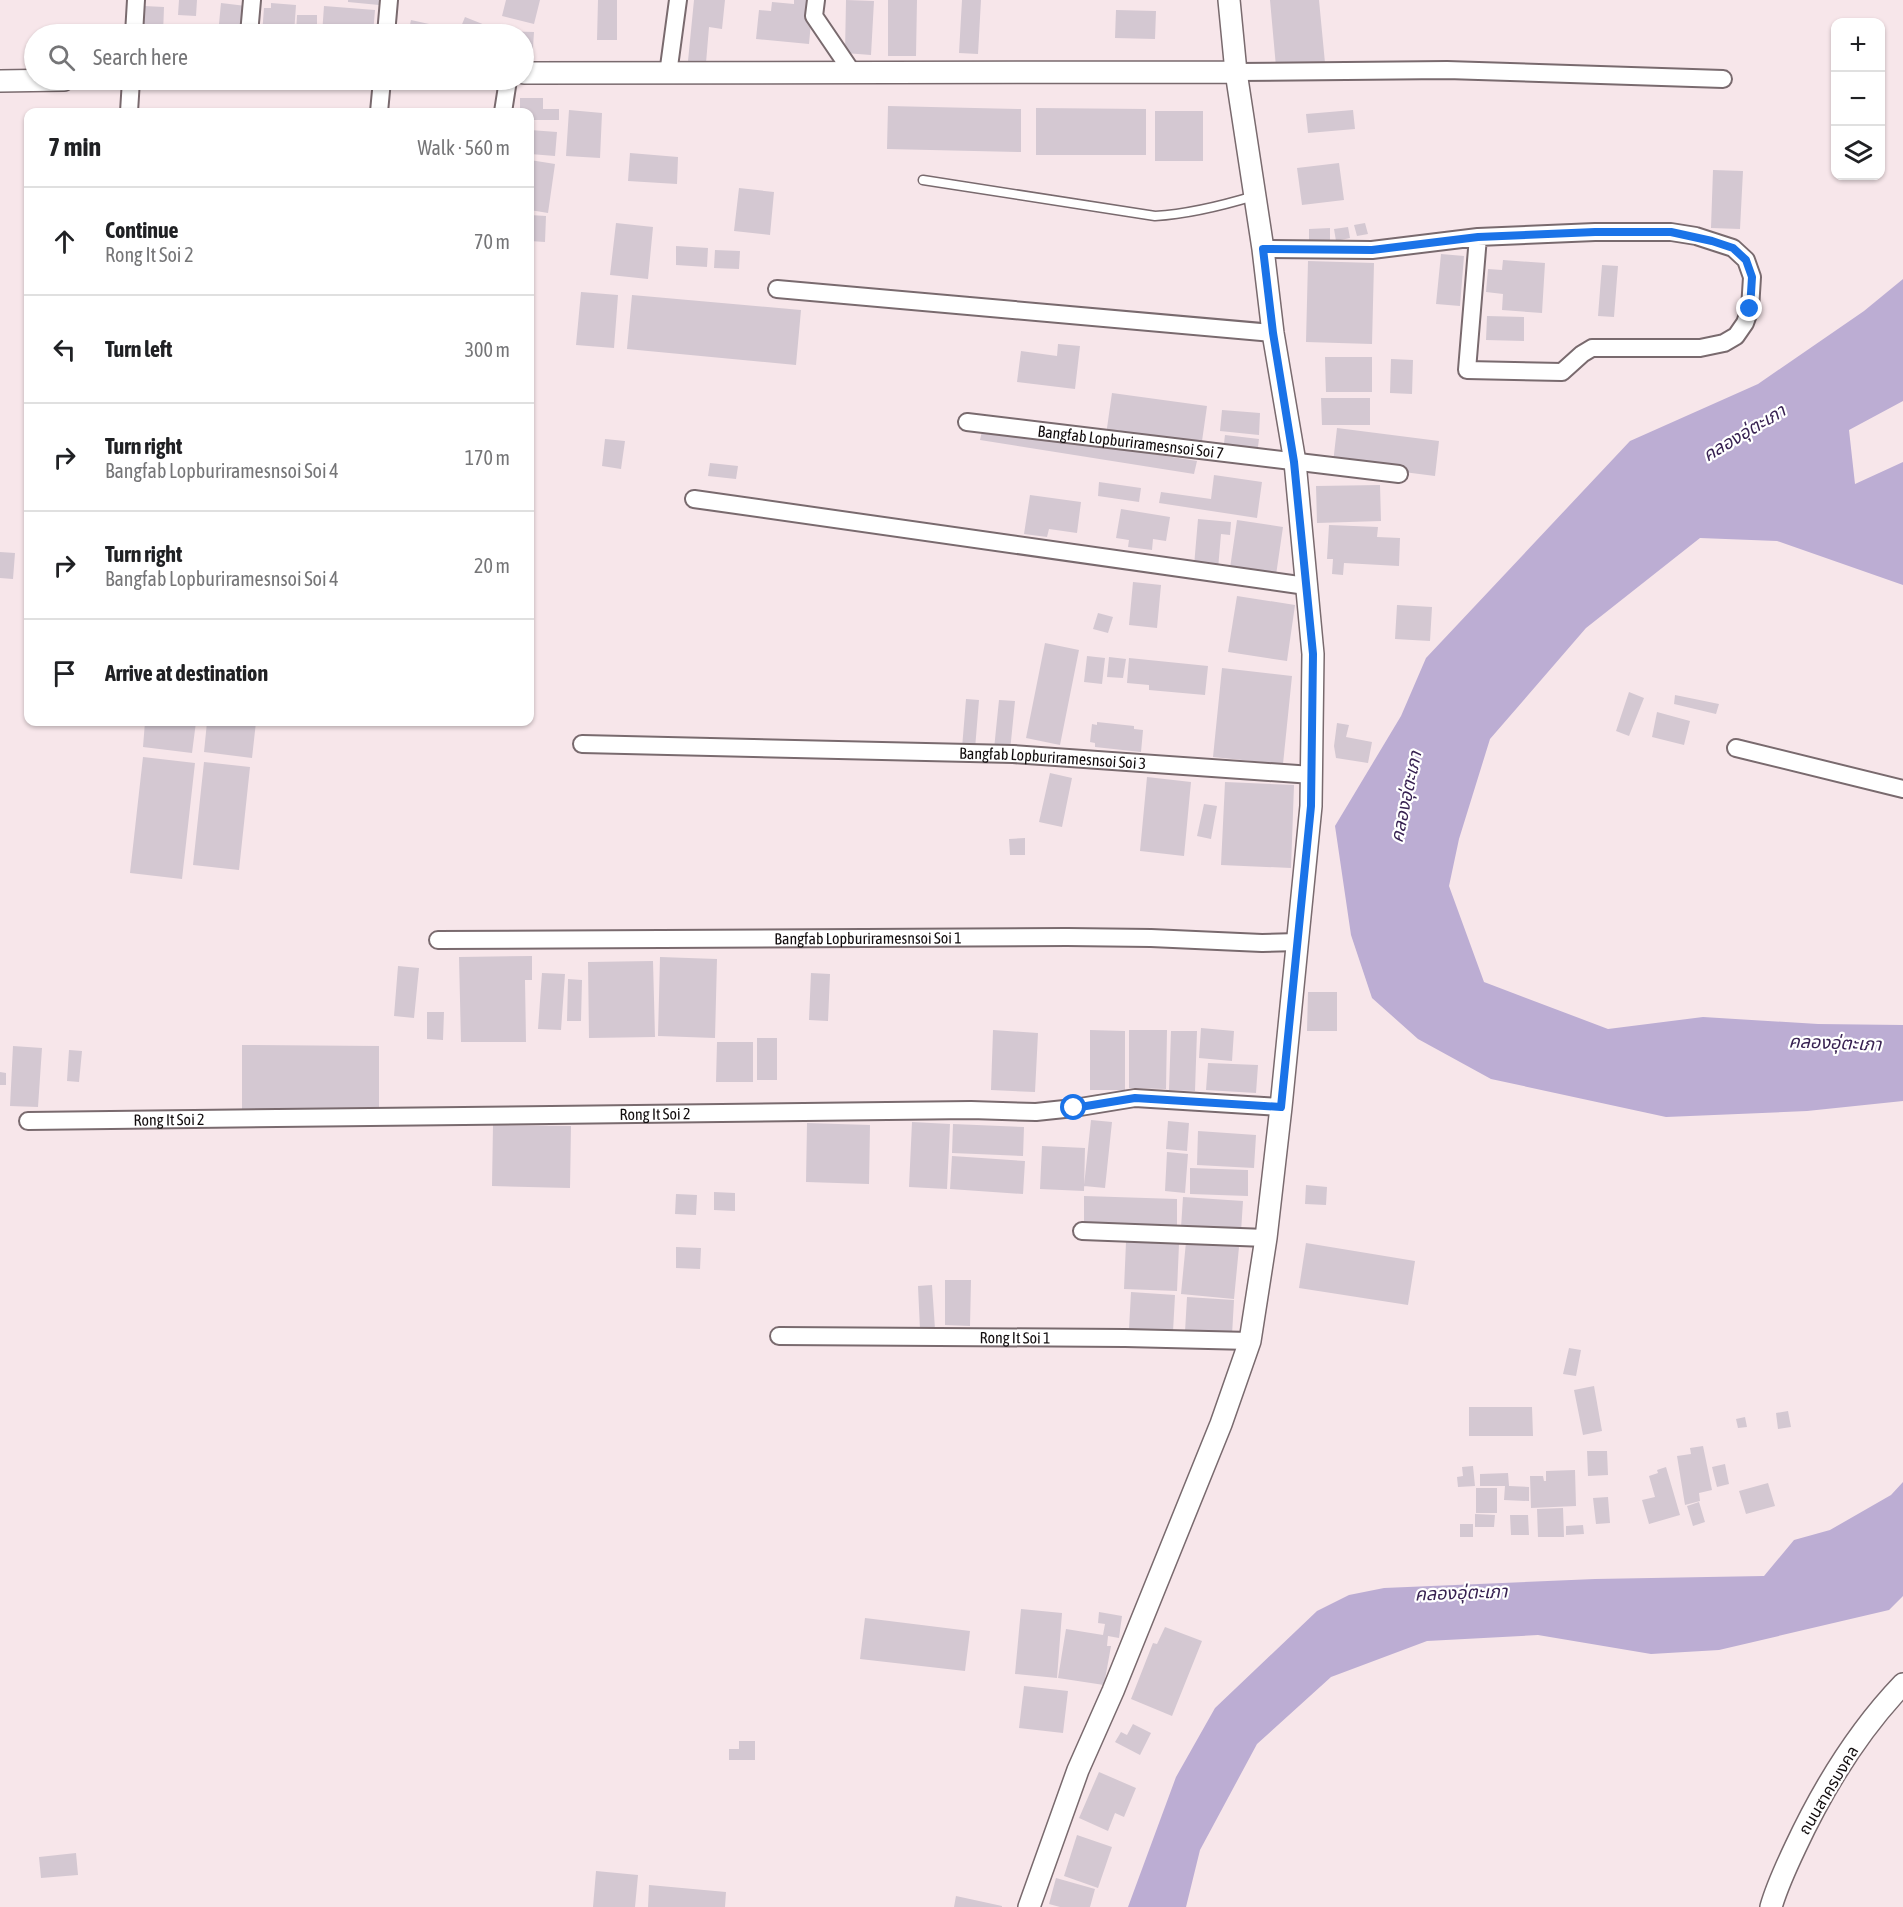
<!DOCTYPE html>
<meta charset="utf-8">
<style>
:root{--surface:#fff;--page:#f6f6f6;--text:#202124;--muted:#757577;--line:#e0e0e0}
body{margin:0;font-family:"Asap Condensed","Noto Sans Thai",sans-serif;background:var(--page);color:var(--text)}
.controls{position:absolute;right:18px;top:18px;display:grid;overflow:hidden;border-radius:12px;box-shadow:0 2px 4px #0004}
.controls button{width:54px;height:54px;display:grid;place-items:center;padding:0;border:0;border-bottom:2px solid var(--line);background:var(--surface);color:var(--text);font:30px sans-serif}
.stop{position:absolute;width:18px;height:18px;margin:-14px;border:4px solid #1a73e8;border-radius:50%;background:#fff}
.stop.end{background:#1a73e8;border-color:#fff;box-shadow:0 2px 6px #0008}
.list{margin:0;padding:0;list-style:none}
h2{display:flex;justify-content:space-between;align-items:center;height:78px;margin:0;padding:0 24px;font-size:26px}
h2 small{font-size:20px;font-weight:400;color:var(--muted)}
.list li{display:grid;grid-template-columns:39px 1fr auto;gap:18px;align-items:center;box-sizing:border-box;height:108px;padding:0 24px;border-top:2px solid var(--line)}
.list b{display:block;font-size:22px;white-space:nowrap}
.list p{margin:0;font-size:20px;white-space:nowrap;color:var(--muted)}
.list em{font-size:20px;font-style:normal;color:var(--muted)}
.icon{flex:none;width:33px;height:33px;fill:none;stroke:currentColor;stroke-width:2;stroke-linecap:round;stroke-linejoin:round}
.map{position:relative;flex:none;width:1903px;height:1907px;overflow:hidden}
.search{position:absolute;background:var(--surface);box-shadow:0 2px 4px #0004;left:24px;top:24px;width:510px;height:66px;display:flex;align-items:center;gap:15px;box-sizing:border-box;padding:0 21px;border-radius:33px;color:var(--muted);font-size:22px}
.panel{position:absolute;background:var(--surface);box-shadow:0 2px 4px #0004;left:24px;top:108px;width:510px;height:618px;border-radius:12px}
.map>svg:first-child{display:block}
.water{fill:#bcadd3}
.building{fill:#d4c8d2}
.lines{fill:none;stroke-linecap:round;stroke-linejoin:round}
.service-casing{stroke:#796a6e;stroke-width:11}
.minor-casing{stroke:#796a6e;stroke-width:20}
.tertiary-casing{stroke:#796a6e;stroke-width:24}
.service{stroke:#fff;stroke-width:8}
.minor{stroke:#fff;stroke-width:16}
.tertiary{stroke:#fff;stroke-width:21}
.route{stroke:#1a73e8;stroke-width:8}
.labels{text-anchor:middle;stroke-width:4.5;stroke-linejoin:round;paint-order:stroke}
.street-label{font-size:16px;fill:#110c0d;stroke:#fff}
.water-label{font-size:18px;font-style:italic;fill:#372151;stroke:#fff}
</style>
<div class="map">
<svg width="1903" height="1907" viewBox="0 0 1903 1907">
<rect width="100%" height="100%" fill="#f7e6ea"/>
<!-- water -->
<path class="water" d="M1903 279V401L1849 430 1855 484 1903 462V585L1777 541 1700 538 1586 628 1490 739 1459 839 1449 886 1484 982 1608 1029 1703 1017 1818 1024 1903 1025V1101L1807 1111 1666 1117 1491 1079 1418 1039 1372 998 1351 935 1335 826 1401 716 1426 658 1630 441 1758 384 1864 311Z
M1903 1482V1596L1889 1610 1719 1650 1651 1654 1538 1635 1427 1641 1331 1677 1257 1744 1200 1850 1186 1907H1128L1176 1777 1215 1708 1317 1611 1349 1595 1384 1588 1595 1579 1764 1576 1794 1540 1830 1530 1891 1495Z"/>
<!-- building -->
<path class="building" d="M179 0H197L196 16 178 15Z
M348 0H380L379 5 348 2Z
M506 0H540L534 24 502 16Z
M598 0H617V40H597Z
M694 0H725L722 29 709 27 706 63 688 61Z
M794 0H813L809 44 756 39 759 10 771 11 772 2 794 4Z
M846 0 874 1 871 55 845 53Z
M888 0H917L916 56H888Z
M962 0H981L978 54 959 53Z
M1270 0H1319L1325 63 1276 67Z
M221 3 246 6 243 34H218Z
M271 3 296 5 294 34H262L264 8H271Z
M144 6 164 7 163 34H143Z
M324 6 375 10 373 34H322Z
M1116 10 1156 11 1155 39 1115 38Z
M297 15H317V34H296Z
M465 17 490 27 487 34H458Z
M411 20 429 24 427 34H408Z
M493 31 534 32 532 64 524 63V34H493Z
M520 98H543V109H559V120H530V112H520Z
M888 106 1021 109V152L887 149Z
M446 108 468 110V112H445Z
M1036 108 1146 109V155H1036Z
M569 110 602 113 600 158 566 156Z
M1353 110 1355 129 1308 133 1306 114Z
M1155 111H1203V161H1155Z
M530 130 557 132 555 156 530 154Z
M630 153 678 157 677 184 628 181Z
M530 160 555 164 548 213 530 210Z
M1339 163 1344 200 1302 205 1297 168Z
M1713 170 1743 171 1740 229 1711 228Z
M739 188 774 192 770 235 734 231Z
M530 215 546 216 545 242 530 241Z
M616 223 653 227 648 279 610 275Z
M1365 223 1368 234 1357 236 1354 225Z
M1348 227 1350 238 1336 241 1334 229Z
M1330 228V241H1309V229Z
M676 246 708 248 707 267 676 265Z
M715 250 740 251 739 269 714 268Z
M1441 254 1464 256 1460 306 1436 304Z
M1503 260 1545 263 1542 313 1502 310 1503 294 1486 292 1488 269 1502 270Z
M1308 261 1374 263 1372 344 1306 342Z
M1602 265 1618 266 1614 317 1598 316Z
M581 292 618 295 614 348 576 345Z
M632 295 801 310 796 365 627 349Z
M1487 316 1524 317V341L1486 340Z
M1058 344 1080 346 1075 389 1017 382 1021 351 1057 356Z
M1325 357H1372V392H1326Z
M1391 359 1413 360 1412 394 1390 393Z
M1112 393 1207 406 1201 448 1106 435Z
M1321 398H1370V425H1322Z
M1222 410 1260 413 1259 435 1220 431Z
M983 427 1197 461 1194 474 980 440Z
M1337 428 1439 441 1435 476 1333 463Z
M1225 435 1259 439 1257 455 1223 451Z
M605 439 625 441 621 469 602 466Z
M710 463 738 466 736 479 708 476Z
M1214 475 1262 482 1257 518 1159 503 1161 492 1211 499Z
M1099 482 1141 488 1139 502 1098 496Z
M1380 485 1381 521 1317 523 1316 486Z
M1030 495 1081 502 1077 533 1049 529 1047 537 1024 534Z
M1121 509 1170 517 1166 541 1153 539 1152 550 1128 547 1129 540 1116 538Z
M1198 519 1231 522 1230 535 1221 534 1218 569 1194 566Z
M1237 520 1283 527 1276 575 1230 568Z
M1329 525 1378 527 1377 537 1400 538 1399 566 1344 563 1343 575 1332 574 1333 559H1327Z
M0 552 15 553 13 579 0 578Z
M1133 582 1161 585 1157 628 1129 625Z
M1237 596 1295 605 1287 661 1228 652Z
M1397 605 1432 607 1430 641 1395 639Z
M1098 613 1113 617 1108 633 1093 629Z
M1045 643 1079 650 1060 745 1026 738Z
M1087 656 1105 658 1102 684 1084 682Z
M1109 657 1126 659 1123 678 1107 677Z
M1129 658 1208 666 1205 695 1149 690V685L1127 683Z
M1222 668 1292 676 1283 764 1213 757Z
M1629 692 1644 698 1629 736 1616 731Z
M1675 695 1719 704 1716 714 1674 704Z
M966 699 979 700 975 749 962 748Z
M999 700 1015 701 1010 751 994 749Z
M1657 712 1690 721 1684 745 1652 737Z
M145 722H196L192 753 143 747Z
M207 722H256L252 758 204 752Z
M1097 722 1134 726V729L1143 730 1141 752 1095 747V743L1090 742 1092 724 1097 725Z
M1337 723 1349 725 1346 737 1372 742 1368 763 1336 758 1334 746Z
M143 757 195 763 182 879 130 873Z
M204 762 250 767 239 870 193 865Z
M1050 773 1072 778 1062 827 1039 822Z
M1147 777 1191 782 1184 856 1140 851Z
M1225 782 1294 785 1291 868 1221 865Z
M1204 804 1217 806 1211 839 1197 836Z
M1025 838V855H1010L1009 839Z
M532 956V980H525L526 1042H461L459 957Z
M660 957 717 959 715 1038 658 1036Z
M653 961 655 1037 589 1038 588 962Z
M398 966 419 968 414 1018 394 1016Z
M542 973 565 974 561 1030 538 1029Z
M811 973 830 974 828 1021 809 1020Z
M568 979 582 980 581 1021H567Z
M1308 992H1337V1031H1307Z
M427 1012H444L443 1040 427 1039Z
M1201 1028 1234 1031 1232 1061 1199 1058Z
M993 1030 1038 1033 1035 1092 991 1090Z
M1090 1030 1125 1031V1090H1090Z
M1129 1030H1167L1166 1089 1129 1088Z
M1171 1031H1197L1195 1091 1169 1090Z
M757 1038H777V1080H757Z
M717 1042H753V1082H716Z
M242 1045 379 1046V1113L242 1112Z
M13 1046 42 1048 38 1107 10 1106Z
M69 1050 82 1051 79 1082 67 1081Z
M1208 1063 1258 1065 1256 1093 1206 1090Z
M0 1072 6 1073V1085H0Z
M1091 1120 1112 1122 1105 1188 1084 1186Z
M1168 1121 1189 1123 1187 1151 1166 1149Z
M912 1122 950 1124 947 1189 909 1187Z
M807 1123 870 1125 869 1184 806 1182Z
M953 1124 1024 1127 1023 1156 952 1153Z
M493 1125 571 1126 570 1188 492 1186Z
M1198 1131 1256 1135 1254 1168 1197 1165Z
M1042 1146 1085 1148 1084 1191 1040 1189Z
M1167 1152 1188 1154 1185 1193 1165 1191Z
M952 1156 1025 1161 1023 1194 950 1189Z
M1190 1168 1248 1170V1196L1190 1194Z
M1306 1185 1327 1187 1326 1205 1305 1204Z
M714 1192 735 1193V1211L714 1210Z
M676 1194 697 1195 696 1215 675 1214Z
M1084 1196 1177 1199V1228L1084 1226Z
M1183 1197 1243 1201 1241 1232 1181 1228Z
M1126 1242 1179 1244 1177 1291 1124 1289Z
M1186 1242 1239 1247 1234 1299 1181 1294Z
M1306 1243 1415 1261 1408 1305 1299 1288Z
M676 1247 701 1248 700 1269 676 1268Z
M945 1280H971L970 1326 945 1325Z
M932 1285 935 1329 920 1330 918 1286Z
M1131 1292 1175 1295 1173 1332 1129 1329Z
M1187 1297 1234 1300 1232 1335 1185 1332Z
M1569 1348 1581 1350 1576 1376 1563 1374Z
M1594 1386 1602 1431 1583 1435 1574 1390Z
M1469 1407H1532L1533 1436H1469Z
M1788 1411 1791 1427 1778 1429 1776 1413Z
M1745 1417 1747 1427 1738 1428 1736 1419Z
M1703 1446 1712 1490 1699 1493 1700 1501 1685 1505 1677 1456 1691 1454 1690 1448Z
M1587 1451H1607L1608 1475 1588 1476Z
M1725 1464 1729 1484 1717 1487 1712 1467Z
M1473 1466 1475 1486 1458 1487 1457 1477 1463 1476 1462 1467Z
M1666 1467 1680 1515 1649 1524 1642 1500 1655 1497 1649 1476 1658 1473 1657 1470Z
M1575 1470 1576 1506 1531 1508 1530 1476H1543L1544 1481H1546V1471Z
M1508 1473 1509 1486 1529 1487V1501L1504 1500 1505 1486H1480V1474Z
M1768 1483 1775 1506 1746 1514 1739 1491Z
M1476 1488H1497V1513H1476Z
M1608 1497 1610 1523 1596 1524 1593 1498Z
M1699 1502 1705 1522 1693 1526 1687 1506Z
M1563 1508 1564 1537H1538L1537 1509Z
M1475 1514 1495 1515 1494 1527H1475Z
M1510 1515H1528L1529 1535H1511Z
M1460 1524H1473V1537H1460Z
M1583 1525 1584 1534 1566 1535V1526Z
M1021 1609 1062 1613 1057 1678 1015 1674Z
M1099 1612 1122 1616 1119 1638 1108 1636 1107 1646H1111L1104 1685 1058 1678 1066 1629 1103 1635 1105 1624 1098 1623Z
M865 1618 970 1631 965 1671 860 1659Z
M1165 1627 1202 1641 1172 1716 1131 1699 1153 1643 1157 1644Z
M1024 1686 1068 1691 1063 1733 1019 1728Z
M1133 1724 1151 1733 1140 1755 1115 1742 1121 1732 1127 1735Z
M739 1741H755V1760H729V1749H739Z
M1099 1772 1136 1788 1124 1817 1115 1813 1108 1831 1079 1818Z
M1077 1835 1112 1847 1098 1888 1064 1876Z
M76 1853 78 1875 41 1878 39 1857Z
M596 1871 638 1875 635 1907H593Z
M1056 1878 1095 1889 1090 1907H1060L1049 1904Z
M649 1885 726 1892 725 1907H648Z
M956 1896 1002 1906V1907H954Z"/>
<g class="lines">
<defs>
<path id="service" d="M923 180 1155 216C1189 214 1221 206 1254 196"/>
<g id="minor">
<path d="M816 0 814 16 852 72"/>
<path d="M134 34 136 0"/>
<path d="M249 34 252 0"/>
<path d="M386 34 389 0"/>
<path d="M1236 72 1447 70 1723 79"/>
<path d="M668 74 678 0"/>
<path d="M129 112 131 80"/>
<path d="M379 112 382 80"/>
<path d="M503 112 508 80"/>
<path d="M1263 249 1372 250 1478 237 1595 232H1671L1696 236 1733 248 1746 260 1752 277 1750 309 1745 323 1736 336 1724 343 1700 348H1592L1582 354 1562 372 1467 370 1478 237"/>
<path d="M777 289 1273 333"/>
<path id="s1" d="M967 422 1399 474"/>
<path d="M694 499 1306 586"/>
<path id="s2" d="M582 744 1013 754 1312 775"/>
<path d="M1736 748 1903 789"/>
<path id="s3" d="M438 940 1067 937 1151 938 1262 943 1298 942"/>
<path id="s4" d="M28 1121 971 1110 1036 1112 1074 1108 1135 1098 1281 1107"/>
<path d="M1082 1231 1266 1238"/>
<path id="s5" d="M779 1336 1125 1338 1250 1341"/>
</g>
<path id="tertiary" d="M524 73 1236 72
M0 81 64 80
M1029 1907 1078 1770 1113 1691 1221 1424 1250 1341 1266 1238 1281 1107 1311 806 1313 654 1295 462 1273 333 1263 249 1236 72 1229 0
M1771 1907C1777 1886 1786 1867 1795 1848 1822 1790 1859 1730 1903 1684"/>
</defs>
<!-- service casing -->
<use href="#service" class="service-casing"/>
<!-- minor casing -->
<use href="#minor" class="minor-casing"/>
<!-- tertiary casing -->
<use href="#tertiary" class="tertiary-casing"/>
<!-- service -->
<use href="#service" class="service"/>
<!-- minor -->
<use href="#minor" class="minor"/>
<!-- tertiary -->
<use href="#tertiary" class="tertiary"/>
</g>
<g class="lines">
<!-- route -->
<path class="route" d="M1074 1108 1135 1098 1281 1107 1311 806 1313 654 1294 462 1273 333 1263 249 1372 250 1478 237 1595 232H1671L1712 241 1733 248 1746 260 1752 277 1750 309"/>
</g>
<g class="labels">
<!-- street labels -->
<g class="street-label">
<text dy="6" stroke="none"><textPath href="#s1" startOffset="165">Bangfab Lopburiramesnsoi Soi 7</textPath></text>
<text dy="6" stroke="none"><textPath href="#s2" startOffset="471">Bangfab Lopburiramesnsoi Soi 3</textPath></text>
<text dy="6" stroke="none"><textPath href="#s3" startOffset="430">Bangfab Lopburiramesnsoi Soi 1</textPath></text>
<text dy="6" stroke="none"><textPath href="#s4" startOffset="627">Rong It Soi 2</textPath></text>
<text dy="6" stroke="none"><textPath href="#s4" startOffset="141">Rong It Soi 2</textPath></text>
<text dy="6" stroke="none"><textPath href="#s5" startOffset="236">Rong It Soi 1</textPath></text>
<text transform="translate(1828 1790) rotate(-59)" y="6">ถนนสาครมงคล</text>
</g>
<!-- water labels -->
<g class="water-label">
<text transform="translate(1744 433) rotate(-31)" y="6">คลองอุ่ตะเภา</text>
<text transform="translate(1406 797) rotate(-78)" y="6">คลองอุ่ตะเภา</text>
<text transform="translate(1835 1043) rotate(2)" y="6">คลองอุ่ตะเภา</text>
<text transform="translate(1461 1593) rotate(-2)" y="6">คลองอุ่ตะเภา</text>
</g>
</g>
</svg>
<div class="controls">
<button>+</button>
<button>−</button>
<button><svg class="icon" aria-label="layers" viewBox="0 0 24 24"><path d="M12 4l9 5-9 5-9-5zM3 14l9 5 9-5"/></svg></button>
</div>
<div class="stop" style="left:1074px;top:1108px"></div>
<div class="stop end" style="left:1750px;top:309px"></div>
<div class="search"><svg class="icon" aria-label="search" viewBox="0 0 24 24"><circle cx="10" cy="10" r="6"/><path d="M15 15l6 6"/></svg>Search here</div>
<section class="panel">
<h2>7 min<small>Walk · 560 m</small></h2>
<ul class="list">
<li><svg class="icon" aria-label="ahead" viewBox="0 0 24 24"><path d="M12 20V5M6 11l6-6 6 6"/></svg><div><b>Continue</b><p>Rong It Soi 2</p></div><em>70 m</em></li>
<li><svg class="icon" aria-label="left" viewBox="0 0 24 24"><path d="M17 20v-9H6M10 6l-5 5 5 5"/></svg><div><b>Turn left</b></div><em>300 m</em></li>
<li><svg class="icon" aria-label="right" viewBox="0 0 24 24"><path d="M7 20v-9h11M14 6l5 5-5 5"/></svg><div><b>Turn right</b><p>Bangfab Lopburiramesnsoi Soi 4</p></div><em>170 m</em></li>
<li><svg class="icon" aria-label="right" viewBox="0 0 24 24"><path d="M7 20v-9h11M14 6l5 5-5 5"/></svg><div><b>Turn right</b><p>Bangfab Lopburiramesnsoi Soi 4</p></div><em>20 m</em></li>
<li><svg class="icon" aria-label="arrive" viewBox="0 0 24 24"><path d="M6 21V4h12l-3 4 3 4H6"/></svg><div><b>Arrive at destination</b></div></li>
</ul>
</section>
</div>
